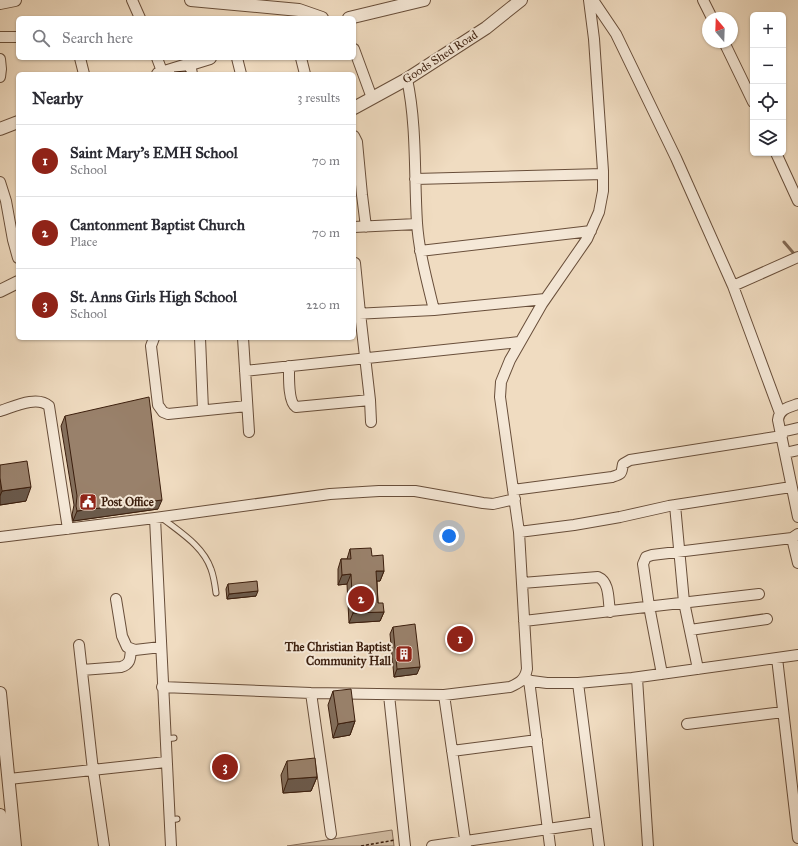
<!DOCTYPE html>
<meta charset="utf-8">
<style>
:root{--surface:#fff;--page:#f7f7f7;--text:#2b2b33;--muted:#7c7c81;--line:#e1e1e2;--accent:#8f2418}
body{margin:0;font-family:"IM FELL Great Primer",serif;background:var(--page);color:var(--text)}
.controls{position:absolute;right:12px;top:12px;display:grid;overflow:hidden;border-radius:6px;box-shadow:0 1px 3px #0004}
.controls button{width:36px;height:36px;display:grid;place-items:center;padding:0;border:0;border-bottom:1px solid var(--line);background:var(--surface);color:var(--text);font:20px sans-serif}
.compass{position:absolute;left:702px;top:12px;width:36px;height:36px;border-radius:50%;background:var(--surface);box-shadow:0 1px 3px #0004;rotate:341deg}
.you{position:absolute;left:449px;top:536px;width:14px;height:14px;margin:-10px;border:3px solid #fff;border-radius:50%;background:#1a73e8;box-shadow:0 0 0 6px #1a73e833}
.badge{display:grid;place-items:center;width:26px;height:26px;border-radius:50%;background:var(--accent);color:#fff;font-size:13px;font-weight:700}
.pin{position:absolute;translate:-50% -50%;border:2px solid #fff;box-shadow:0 1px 4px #0006}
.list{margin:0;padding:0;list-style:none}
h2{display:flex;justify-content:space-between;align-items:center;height:52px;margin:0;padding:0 16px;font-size:17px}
h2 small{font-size:13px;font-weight:400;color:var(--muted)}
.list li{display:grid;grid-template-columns:26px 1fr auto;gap:12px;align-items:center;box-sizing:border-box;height:72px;padding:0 16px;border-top:1px solid var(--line)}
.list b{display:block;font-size:15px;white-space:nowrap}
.list p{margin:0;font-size:13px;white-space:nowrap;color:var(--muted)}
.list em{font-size:13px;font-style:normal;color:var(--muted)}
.icon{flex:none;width:22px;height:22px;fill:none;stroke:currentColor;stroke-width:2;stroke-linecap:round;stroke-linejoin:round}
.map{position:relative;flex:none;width:798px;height:846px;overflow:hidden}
.search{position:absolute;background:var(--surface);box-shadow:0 1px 3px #0004;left:16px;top:16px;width:340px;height:44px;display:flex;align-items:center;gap:10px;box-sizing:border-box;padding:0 14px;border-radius:6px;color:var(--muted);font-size:15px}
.panel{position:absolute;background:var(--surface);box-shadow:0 1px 3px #0004;left:16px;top:72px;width:340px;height:268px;border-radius:6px}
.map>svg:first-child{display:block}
.green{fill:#d1bca2;stroke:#866d58}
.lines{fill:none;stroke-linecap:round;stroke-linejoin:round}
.stream{stroke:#826954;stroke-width:3}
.service-casing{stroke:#684e3a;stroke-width:7}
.minor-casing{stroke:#684e3a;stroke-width:12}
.tertiary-casing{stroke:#684e3a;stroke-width:14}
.path{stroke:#3b1e0d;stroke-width:1.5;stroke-dasharray:3 2;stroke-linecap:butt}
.service{stroke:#f5e8d7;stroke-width:5}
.minor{stroke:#f5e8d7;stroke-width:10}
.tertiary{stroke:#f5e8d7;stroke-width:12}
.wall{fill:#846f5c;stroke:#3b1e0d}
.shaded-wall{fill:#6b5a4b;stroke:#3b1e0d}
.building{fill:#99816b;stroke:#3b1e0d}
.labels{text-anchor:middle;stroke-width:4;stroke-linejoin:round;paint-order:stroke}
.street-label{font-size:12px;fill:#3b1e0d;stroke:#f5e8d7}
.poi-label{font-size:12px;font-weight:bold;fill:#3b1e0d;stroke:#f5e8d7;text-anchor:start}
</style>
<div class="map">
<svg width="798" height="846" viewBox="0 0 798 846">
<rect width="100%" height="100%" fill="#f0dcc1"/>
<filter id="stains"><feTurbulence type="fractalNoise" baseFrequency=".005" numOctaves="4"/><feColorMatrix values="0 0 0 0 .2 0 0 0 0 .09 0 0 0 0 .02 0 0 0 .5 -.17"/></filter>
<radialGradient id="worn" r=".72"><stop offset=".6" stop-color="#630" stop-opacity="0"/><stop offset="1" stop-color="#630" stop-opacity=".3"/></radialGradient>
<!-- green -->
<path class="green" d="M392 830 394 846H287Z"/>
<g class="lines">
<!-- stream -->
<path class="stream" d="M784 242 796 256"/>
<defs>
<path id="service" d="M162 518C181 533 203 546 211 569 214 577 215 585 216 593
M165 739 174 738
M169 820 177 819"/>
<path id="minor" d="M132 0 140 18
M593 0 616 34 676 158 733 286 780 413
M703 0 712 18
M0 37H18
M724 42 753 102
M354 49 372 98
M80 58 84 74
M157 58 163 74
M237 58 241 74
M301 58 305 74
M0 59 1 69 0 77
M190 64 192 74
M407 79C417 126 414 175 417 223 419 252 427 281 434 310
M354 136 357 142 362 195 366 227
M776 153 798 201
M415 179 603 174
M0 182 6 201 13 240 18 258
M354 227 417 224
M420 251 591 231
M355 263 360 313 370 400 371 422
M733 286 798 257
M354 314 434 310 545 299
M154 338 151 346 158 405 163 412 168 414 247 406
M200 338 203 410
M243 338 249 432
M289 366C289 376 288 402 296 407L370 400
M245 371 519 342
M798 404C789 407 779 409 778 420L798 517
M0 411C13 407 37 395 49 406L68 529
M781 432 798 428
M785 453 798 450
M513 490 612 477C623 473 621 474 623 464L630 460 782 436
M675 505 684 602 698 669
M155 518 171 846
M519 532 574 525 620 517 669 506 791 487
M0 537 155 518 330 494 379 491H415L483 503 493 504 515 499
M792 538 798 563
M522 583 598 577C610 582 608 600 610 612
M116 599 122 636 127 647 135 650 161 647
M524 621 759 594
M690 630 767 619
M79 645 93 770 104 846
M777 658 798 838
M82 670 121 667C131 664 130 658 131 649
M662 674 649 606 643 564 646 557 652 555 792 538 798 534
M637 678 648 846
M524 680 547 683H578L632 678 798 655
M529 680 550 846
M578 683 599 846
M162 687 311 693 444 695 510 687C519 683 525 680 527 669L519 532 500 397 501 382 510 360 542 304 587 239 599 212 603 191V171L594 39 589 0
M311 693 331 834
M389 695 405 846
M444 695 466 846
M687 724 783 712
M452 751 537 740
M9 779 166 762
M432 846 596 822"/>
<path id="tertiary" d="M191 0 299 10 322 18
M0 3 15 0
M349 18 424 0
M158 74 210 58
M354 108 407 79 486 28 521 0
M0 129 18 122
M0 291 18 282
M0 693 15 846
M0 815 3 846"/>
</defs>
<!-- service casing -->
<use href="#service" class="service-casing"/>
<!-- minor casing -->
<use href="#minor" class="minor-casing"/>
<!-- tertiary casing -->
<use href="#tertiary" class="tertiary-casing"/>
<!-- path -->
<path class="path" d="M361 846 395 840"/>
<!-- service -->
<use href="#service" class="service"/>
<!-- minor -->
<use href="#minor" class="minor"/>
<!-- tertiary -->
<use href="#tertiary" class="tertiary"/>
</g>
<!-- wall -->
<path class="wall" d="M65 416 158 509 73 521 72 515 74 505 61 426Z
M0 465 26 501 0 505Z
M350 549 372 556 384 571 380 581H377L378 603 384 612 380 621 349 623 347 584 338 585V569L341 559H347Z
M228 584 256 596 227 599 226 589Z
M393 627 417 674 394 677 390 634Z
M333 691 355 721 350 735 333 738 328 705Z
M287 761 317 777 311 791 283 793 281 775Z"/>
<!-- shaded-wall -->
<path class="shaded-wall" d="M31 487 26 501 0 505V496L2 491Z
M162 500 158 509 73 521 77 511Z
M376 571H384L380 581H373Z
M351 574 347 584 338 585 342 575Z
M258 591 256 596 227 599 229 594Z
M384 612 380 621 349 623 353 613Z
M420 667 417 674 394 677 397 669Z
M355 721 350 735 333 738 338 724Z
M317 777 311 791 283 793 288 779Z"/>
<!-- building -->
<path class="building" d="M186 71V74H174V72Z
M149 397 162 500 77 511 76 506 77 496 65 416Z
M27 461 31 487 2 491 0 478V465Z
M371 548 372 556 383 555 384 571H376L378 603H383L384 612 353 613 351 574 342 575 341 559H351L350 549Z
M257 581 258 591 229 594 228 584Z
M415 624 420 667 397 669 393 627Z
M351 689 355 721 338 724 333 691Z
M315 758 317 777 288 779 287 761Z"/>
<!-- icons -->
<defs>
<symbol id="civic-square" viewBox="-11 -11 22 22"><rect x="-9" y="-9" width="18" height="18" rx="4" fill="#8f2418" stroke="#f5e8d7"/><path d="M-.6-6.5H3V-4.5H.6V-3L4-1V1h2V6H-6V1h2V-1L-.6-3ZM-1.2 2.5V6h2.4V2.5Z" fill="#fff"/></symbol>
<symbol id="building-square" viewBox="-11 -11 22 22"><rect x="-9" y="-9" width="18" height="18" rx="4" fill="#8f2418" stroke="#f5e8d7"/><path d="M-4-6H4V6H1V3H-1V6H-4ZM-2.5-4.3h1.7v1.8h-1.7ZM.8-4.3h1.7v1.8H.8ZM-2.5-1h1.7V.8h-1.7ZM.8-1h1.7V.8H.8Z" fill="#fff"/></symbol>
</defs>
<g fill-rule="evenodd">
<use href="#civic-square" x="78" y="492" width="20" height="20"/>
<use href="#building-square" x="394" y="644" width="20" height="20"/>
</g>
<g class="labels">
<!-- street labels -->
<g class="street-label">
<text transform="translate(440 57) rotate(-33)" y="4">Goods Shed Road</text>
</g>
<!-- poi labels -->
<g class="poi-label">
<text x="101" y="506">Post Office</text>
<text x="391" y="651" text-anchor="end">The Christian Baptist<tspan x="391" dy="14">Community Hall</tspan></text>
</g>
</g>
<rect width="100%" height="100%" filter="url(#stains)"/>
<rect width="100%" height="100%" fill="url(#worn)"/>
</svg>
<div class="controls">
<button>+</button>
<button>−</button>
<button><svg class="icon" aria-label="locate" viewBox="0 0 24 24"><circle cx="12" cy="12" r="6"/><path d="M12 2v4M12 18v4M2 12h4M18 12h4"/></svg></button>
<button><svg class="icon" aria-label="layers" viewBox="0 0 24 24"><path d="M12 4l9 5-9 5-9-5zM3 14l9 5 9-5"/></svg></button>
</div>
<svg class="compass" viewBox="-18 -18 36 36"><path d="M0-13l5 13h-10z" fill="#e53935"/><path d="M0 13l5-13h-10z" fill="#7c7c81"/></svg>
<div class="you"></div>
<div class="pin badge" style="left:460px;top:639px">1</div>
<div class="pin badge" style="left:361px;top:599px">2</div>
<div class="pin badge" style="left:225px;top:767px">3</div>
<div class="search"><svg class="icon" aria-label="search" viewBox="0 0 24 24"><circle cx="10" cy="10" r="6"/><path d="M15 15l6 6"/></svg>Search here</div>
<section class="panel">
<h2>Nearby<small>3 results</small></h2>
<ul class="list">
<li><span class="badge">1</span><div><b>Saint Mary's EMH School</b><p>School</p></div><em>70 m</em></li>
<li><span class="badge">2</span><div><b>Cantonment Baptist Church</b><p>Place</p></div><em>70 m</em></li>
<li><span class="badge">3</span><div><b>St. Anns Girls High School</b><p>School</p></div><em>220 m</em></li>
</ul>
</section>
</div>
